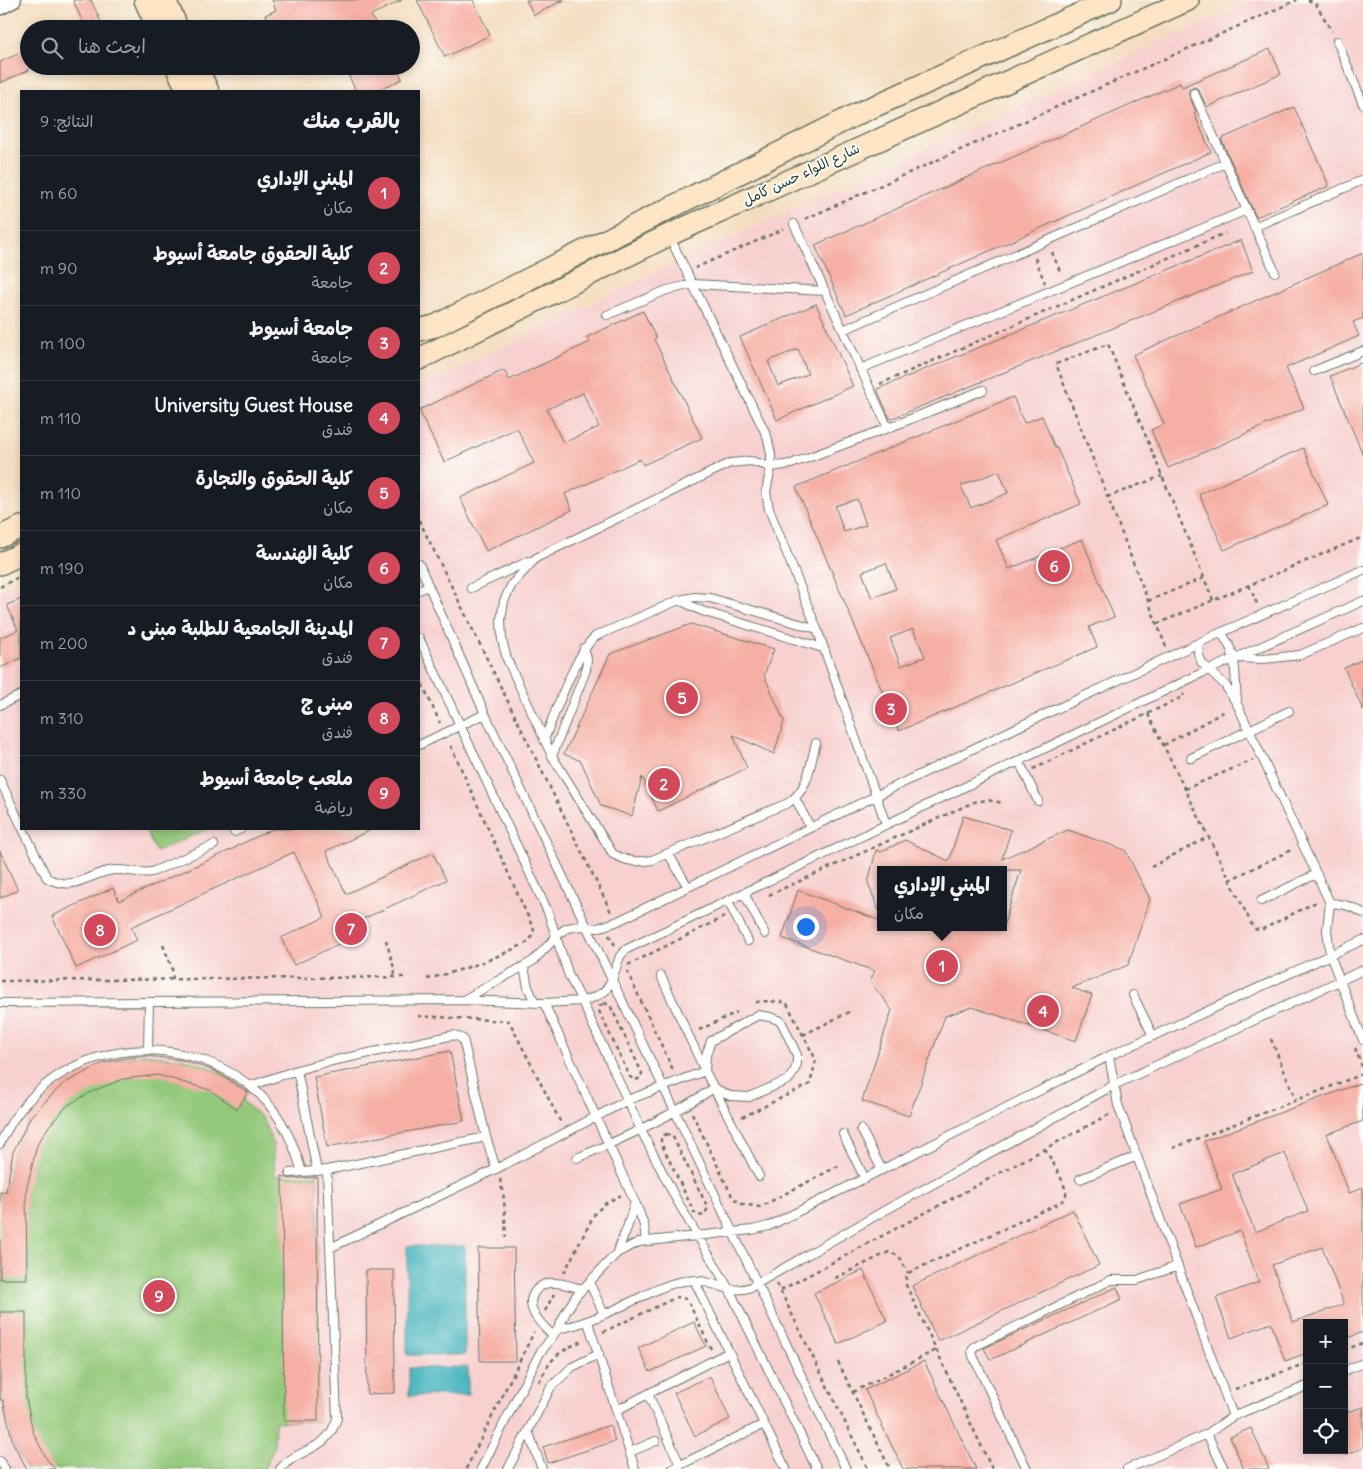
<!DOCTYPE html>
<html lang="ar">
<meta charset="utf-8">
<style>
:root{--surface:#171b24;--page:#242831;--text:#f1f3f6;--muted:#9ea1a6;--line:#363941;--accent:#d1495b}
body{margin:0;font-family:Delius,"Playpen Sans Arabic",sans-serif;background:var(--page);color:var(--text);direction:rtl}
.controls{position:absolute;right:15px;bottom:15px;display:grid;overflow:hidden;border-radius:0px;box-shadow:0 2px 8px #0003}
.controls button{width:45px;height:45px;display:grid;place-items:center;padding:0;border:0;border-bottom:1px solid var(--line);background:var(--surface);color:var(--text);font:25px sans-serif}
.you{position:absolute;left:805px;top:926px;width:18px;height:18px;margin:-12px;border:4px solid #fff;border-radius:50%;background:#1a73e8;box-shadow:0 0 0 8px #1a73e833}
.badge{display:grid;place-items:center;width:32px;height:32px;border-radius:50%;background:var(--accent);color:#fff;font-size:16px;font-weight:700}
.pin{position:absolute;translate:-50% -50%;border:2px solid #fff;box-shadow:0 1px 5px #0006}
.popup{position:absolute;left:877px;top:866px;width:130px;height:65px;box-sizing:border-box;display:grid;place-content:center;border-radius:0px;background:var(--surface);filter:drop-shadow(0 1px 4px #0005);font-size:16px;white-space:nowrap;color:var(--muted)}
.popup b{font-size:19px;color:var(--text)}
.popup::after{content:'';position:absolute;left:50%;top:100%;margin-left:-10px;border:10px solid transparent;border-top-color:var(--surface)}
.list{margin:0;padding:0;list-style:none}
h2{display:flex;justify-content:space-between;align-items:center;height:65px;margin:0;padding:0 20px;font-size:21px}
h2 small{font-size:16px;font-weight:400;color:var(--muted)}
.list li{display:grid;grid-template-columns:32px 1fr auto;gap:15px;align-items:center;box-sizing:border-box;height:75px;padding:0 20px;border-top:1px solid var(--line)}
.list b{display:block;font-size:19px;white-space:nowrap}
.list p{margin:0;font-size:16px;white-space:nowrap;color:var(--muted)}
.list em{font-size:16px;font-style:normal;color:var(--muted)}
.icon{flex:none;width:28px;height:28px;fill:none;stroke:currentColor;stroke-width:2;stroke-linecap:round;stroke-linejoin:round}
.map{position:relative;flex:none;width:1363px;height:1469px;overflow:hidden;direction:ltr}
.search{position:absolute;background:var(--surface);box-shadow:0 2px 8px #0003;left:20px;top:20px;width:400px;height:55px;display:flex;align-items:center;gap:12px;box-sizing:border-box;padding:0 18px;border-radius:28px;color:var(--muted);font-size:19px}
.panel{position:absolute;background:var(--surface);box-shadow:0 2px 8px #0003;left:20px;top:90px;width:400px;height:740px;border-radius:0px;direction:rtl}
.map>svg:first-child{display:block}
.built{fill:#f7d0cf;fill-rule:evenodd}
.green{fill:#94c97c;stroke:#5a8358}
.water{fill:#46b5bf;stroke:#32797a}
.building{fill:#f6afa4;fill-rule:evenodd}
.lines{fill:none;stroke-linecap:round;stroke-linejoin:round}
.lane-casing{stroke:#6a7565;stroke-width:10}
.street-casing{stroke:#6a7565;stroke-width:18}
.secondary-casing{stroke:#6a7565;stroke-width:24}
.path{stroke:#6a7565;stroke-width:2.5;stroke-dasharray:4 4;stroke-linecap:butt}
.lane{stroke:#fff;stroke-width:8}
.street{stroke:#fff;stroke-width:15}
.secondary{stroke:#fde5c5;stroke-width:21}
.labels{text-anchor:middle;stroke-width:4;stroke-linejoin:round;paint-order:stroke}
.street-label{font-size:14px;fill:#1f3d34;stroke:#fdfcf7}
</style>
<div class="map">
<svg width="1363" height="1469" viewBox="0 0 1363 1469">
<rect width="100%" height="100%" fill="#fdfcf7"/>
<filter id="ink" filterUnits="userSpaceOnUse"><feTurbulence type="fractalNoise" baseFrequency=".02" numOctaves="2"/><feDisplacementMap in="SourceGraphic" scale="10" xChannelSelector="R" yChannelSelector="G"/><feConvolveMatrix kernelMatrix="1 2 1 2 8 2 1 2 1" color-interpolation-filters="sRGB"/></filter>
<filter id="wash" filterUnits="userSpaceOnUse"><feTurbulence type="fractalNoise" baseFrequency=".0096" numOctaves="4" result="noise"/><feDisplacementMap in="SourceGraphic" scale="20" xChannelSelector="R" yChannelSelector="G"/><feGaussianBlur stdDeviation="1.12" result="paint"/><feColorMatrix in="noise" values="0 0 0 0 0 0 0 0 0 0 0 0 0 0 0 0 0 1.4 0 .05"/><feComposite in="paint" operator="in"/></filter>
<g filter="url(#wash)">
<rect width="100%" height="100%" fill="#f4ddbf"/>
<!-- built -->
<path class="built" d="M1253 0H1363V1469H0V590L21 580V829H419V388L681 260ZM881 870H1003V927H881ZM1307 1323H1344V1450H1307Z"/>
<!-- green -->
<path class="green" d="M145 829H207L156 852Z
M144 1054 189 1060 220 1072 248 1092 243 1101 263 1119 273 1144 275 1176 317 1175 318 1421 275 1422 274 1448 264 1469H27L13 1443 3 1400H0V1192H6L13 1152 31 1116 103 1063Z"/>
<!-- water -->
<path class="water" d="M407 1246H465V1355H407Z
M468 1367V1395L409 1396V1368Z"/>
<g id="blocks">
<!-- building -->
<path class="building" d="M73 0H91L104 29H86Z
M272 0H402L371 15 378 29H271L265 15 276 10Z
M417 0H473L490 35 445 57Z
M526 0H564L534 15Z
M29 49V70L0 83V62Z
M1270 49 1281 74 1207 107 1198 89 1194 87 1189 90V95L1196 112 1194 113 1211 152 846 315 815 245 1180 83 1182 87Z
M344 66H396L402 79 377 91H356Z
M1294 107 1329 186 1256 217 1221 139Z
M1241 240 1253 271 890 419 877 389Z
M1363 253V318L1353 322 1359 336 1286 368 1304 408 1168 468 1151 430 1164 424 1133 355Z
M816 304 853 386 777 420 740 337ZM798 349 808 374 778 386 768 361Z
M643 311 656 338 654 339 702 438 643 465 640 459 565 494 572 510 486 551 460 498 534 463 517 428 444 462 419 410 504 370 509 380 590 342 587 337ZM583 393 599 427 563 443 547 409Z
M1363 362V455L1330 376Z
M1013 397 1024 423 1042 416 1055 448H1057L1081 504 996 540 1009 569 1082 539 1114 617 1089 627 1097 647 899 731 796 487ZM999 471 1008 493 971 508 961 486ZM857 499 866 525 844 532 835 506ZM886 563 896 589 872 598 862 572ZM913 629 925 657 901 666 890 638Z
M1303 448 1328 505 1224 550 1199 494Z
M21 599V658L0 668V638L18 630 7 605Z
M691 624 774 649 764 675 784 721 774 754 733 735 747 768 658 811 642 777 632 816 601 806 581 761 564 754 610 654Z
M1363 659V710L1344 668Z
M963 816 1011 830 1002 859 1068 830 1125 850 1150 899 1128 965 1072 988 1092 995 1076 1041 972 1007 945 1016 909 1116 862 1101 892 1010 870 981 875 971 782 938 798 890 881 921V927H1003L1021 870H881L880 913 868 883 876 850 881 852 905 840 949 861Z
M273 829H373L326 851 346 894 433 853 446 880 359 921 364 932 294 965 281 938 325 917 294 852 131 927 137 940 76 968 52 916 113 888 119 901 237 847V846Z
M0 851 18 890 0 898Z
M450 1051 464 1121 327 1147 314 1077Z
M146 1056 181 1060 215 1071 248 1092 237 1109 210 1090 158 1075 123 1079 93 1091 68 1105 49 1126 37 1145 26 1191 27 1279H0V1192H6L13 1152 31 1116 63 1084 103 1063 126 1058Z
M1363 1082V1121L1327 1134 1349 1193 1363 1188V1332L1344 1339V1323H1307V1353L1285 1361 1271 1323 1231 1338 1216 1298 1259 1282 1240 1231 1196 1247 1180 1204 1222 1189 1204 1141ZM1285 1153 1308 1211 1255 1232 1232 1174ZM1322 1247 1344 1304 1293 1322 1272 1265Z
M282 1176 290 1179 317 1177 318 1421H284Z
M1073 1210 1099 1265 938 1341 912 1286Z
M478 1248H514L516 1361H480Z
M366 1270H394L395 1393 367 1394Z
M863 1270 887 1321 838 1344 814 1293Z
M1117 1287 1122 1299 990 1360 984 1348Z
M0 1312H26V1398L33 1432 46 1458 55 1469H27L13 1443 3 1400H0Z
M694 1322 706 1346 650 1372 638 1348Z
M924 1361 976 1469H903L865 1390Z
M710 1376 730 1419 695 1436 674 1393Z
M1363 1407V1448L1344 1455V1413Z
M610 1425 615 1441 548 1463 543 1447Z
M1251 1428 1269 1469H1244L1230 1437Z"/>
</g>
</g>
<g filter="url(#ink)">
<use href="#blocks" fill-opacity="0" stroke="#6a7565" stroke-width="1"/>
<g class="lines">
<defs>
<path id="lane" d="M1337 41 1363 104
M1194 93 1275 272
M794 224 888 428
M1254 227 1363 180
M669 236 767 436 771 454V467L766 492 769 509 817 629 886 824
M607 315 667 290 693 284 825 291
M843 330 1225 163
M860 369 1247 210
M1314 371 1363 351
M419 564 485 714 846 1469
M471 588 529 561
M419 590 428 586
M679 600 702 611 823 648
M1220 633C1239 650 1234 677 1237 700
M419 638 548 912 569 976 582 1001 641 1130 676 1199 729 1289 817 1469
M1199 643 1198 653 1202 663 1225 685 1237 704 1330 903 1327 929 1330 955 1363 1040
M1236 658 1264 659 1300 655 1363 628
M0 705 21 695
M544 740C554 716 577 650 596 636L679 600 695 597 710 598 817 629
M816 743C810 764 809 790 788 803L652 860C637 863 626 861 613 854L552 756 507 659 502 640 501 620 504 601 512 584 536 558 730 463 751 461 771 467 791 464 888 428 983 390
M419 745 485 714
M552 756 586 670 587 659 584 648
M1191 758 1289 711
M1019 761 1038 801
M0 780 21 825
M795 798 810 827
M23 829 47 878C76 893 87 873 114 870 127 869 139 874 152 872L214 845
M234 832 241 829
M668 853 688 887
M744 893 765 934
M728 901 748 941
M1261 901 1316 874
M1330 903C1343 904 1352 906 1363 913
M524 967 528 987 535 1003
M661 976 705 1071 759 1176
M1133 995 1153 1036
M465 999 533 961 561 932 567 928 581 926 597 928 616 922 1022 725 1220 633 1363 570
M0 1003 464 1000 544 1003 582 1001 595 997 605 991 612 980 620 956 627 949 1204 672 1363 601
M544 1003 638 1209 644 1225 646 1241
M148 1049 149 1002
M1109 1056 1118 1105 1233 1416
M297 1070 317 1171
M250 1086 297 1070 327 1062 454 1035 463 1039 486 1137 496 1169
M861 1129 882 1170
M843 1134 865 1179
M0 1144C43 1046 168 1022 250 1086 277 1107 293 1140 302 1172
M290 1173 327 1170 486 1137
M1080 1179 1137 1156
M330 1248 496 1169 628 1100 705 1071 706 1055 711 1041 758 1015 770 1017 781 1021 797 1055V1064L794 1072 788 1080 749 1097 730 1096 714 1088C671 1116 625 1138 577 1158
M617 1252 627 1228 635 1202
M694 1280 786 1469
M589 1282 604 1314
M588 1322 635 1469
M558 1329C589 1323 612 1311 641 1297 654 1291 668 1283 684 1281 711 1277 727 1296 751 1287L882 1212 1114 1085 1363 970
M553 1336C541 1324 521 1306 537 1289 542 1285 549 1282 555 1283 564 1283 574 1287 582 1289
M1344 1371 1363 1363
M648 1394 680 1465
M617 1410 729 1352
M528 1431 542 1469
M1207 1434 1224 1469
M630 1452 656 1441
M0 1461 5 1469
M280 1469C300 1446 327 1453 337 1418L327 1170
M481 1469 530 1372 540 1353 558 1329 566 1312 576 1296 617 1253 639 1242 752 1230 769 1226 1109 1056 1363 940
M508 1469 551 1387 572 1367 599 1354
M672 1469 764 1424
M1027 1469 973 1356 972 1351 974 1347 1111 1280H1137L1178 1266
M1127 1469 1207 1434 1233 1416 1307 1386"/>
<path id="street" d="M0 7 13 0"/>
<path id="secondary" d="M145 0 158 29
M165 0 178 29
M176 66 188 91
M196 66 208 91
M419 330 435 326 857 114 1111 0
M419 359 669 235 1188 0
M0 537 21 527
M0 564 21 554"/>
</defs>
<!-- lane casing -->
<use href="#lane" class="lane-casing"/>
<!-- street casing -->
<use href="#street" class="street-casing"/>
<!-- secondary casing -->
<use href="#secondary" class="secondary-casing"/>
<!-- path -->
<path class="path" d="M1308 0 1315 3 1332 31
M805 219 1297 0
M1052 252 1061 274
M1035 258 1045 283
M695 268 784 229
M880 384 1225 233
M1107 497 1162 476
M419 520 611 912
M1249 585 1257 604
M0 587 21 576
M1148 601 1204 578
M1157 624 1363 537
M1166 647 1056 364 1108 344 1213 600
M419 677 440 723
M1148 714 1254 929 1261 930 1318 901
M1164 745 1227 710
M1033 769 1184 696 1183 694
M1185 789 1253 760
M1151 867 1208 837
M1229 880 1293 849
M769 895 974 802 987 800 1003 803
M609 935 615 945
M386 940 394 968 395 977
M163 945 172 968 173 980
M628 965 724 917
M627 971 674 1072
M427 979C464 970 497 958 530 941L534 930 449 742
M0 981 404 977
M604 1003 610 1005 642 1073 641 1078 635 1080 630 1077 599 1011 600 1006Z
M418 1016 509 1021 561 1123
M699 1030 737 1012
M803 1035 849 1012
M1271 1039 1296 1100
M1355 1048 1363 1069
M692 1113 733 1198 742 1204 760 1207 840 1165
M742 1117 810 1084 816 1060 786 1002 760 1001 755 1003
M666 1134 672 1135 707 1206V1210L704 1215 698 1216 694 1212 661 1143V1137Z
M1173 1148 1363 1074
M500 1179 504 1199 506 1237
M564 1273 595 1213 606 1203 621 1195
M835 1278 889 1252 899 1256 908 1273
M777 1284 868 1469
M781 1290 1110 1114
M545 1311 554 1294
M603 1332 677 1297 687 1299 711 1349
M1344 1350 1363 1343
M838 1362 890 1469
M539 1382C552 1357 556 1353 582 1341
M1235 1389 1307 1363
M853 1392 936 1350
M466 1469 534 1332
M992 1469 906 1285V1278L908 1273 1058 1204C1062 1201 1065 1199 1066 1195 1067 1185 1050 1158 1045 1149"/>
<!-- lane -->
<use href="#lane" class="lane"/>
<!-- street -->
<use href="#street" class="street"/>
<!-- secondary -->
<use href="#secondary" class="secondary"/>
</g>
</g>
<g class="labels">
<!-- street labels -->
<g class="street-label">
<text transform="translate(801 174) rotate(-25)" y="5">شارع اللواء حسن كامل</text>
</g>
</g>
</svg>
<div class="controls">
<button>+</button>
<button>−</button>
<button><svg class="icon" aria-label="locate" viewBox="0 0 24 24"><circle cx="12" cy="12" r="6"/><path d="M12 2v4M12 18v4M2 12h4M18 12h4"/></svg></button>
</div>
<div class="you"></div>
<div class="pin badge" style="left:942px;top:966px">1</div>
<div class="popup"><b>المبني الإداري</b>مكان</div>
<div class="pin badge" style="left:664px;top:784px">2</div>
<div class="pin badge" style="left:891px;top:709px">3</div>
<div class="pin badge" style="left:1043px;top:1011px">4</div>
<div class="pin badge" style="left:682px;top:698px">5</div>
<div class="pin badge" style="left:1054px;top:566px">6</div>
<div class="pin badge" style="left:351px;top:929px">7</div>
<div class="pin badge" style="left:100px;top:930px">8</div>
<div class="pin badge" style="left:159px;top:1296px">9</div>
<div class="search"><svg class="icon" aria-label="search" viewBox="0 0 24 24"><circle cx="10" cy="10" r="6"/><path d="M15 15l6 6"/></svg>ابحث هنا</div>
<section class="panel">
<h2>بالقرب منك<small>النتائج: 9</small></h2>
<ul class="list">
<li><span class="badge">1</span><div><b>المبني الإداري</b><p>مكان</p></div><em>60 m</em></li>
<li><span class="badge">2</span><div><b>كلية الحقوق جامعة أسيوط</b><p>جامعة</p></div><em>90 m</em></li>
<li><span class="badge">3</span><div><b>جامعة أسيوط</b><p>جامعة</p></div><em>100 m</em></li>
<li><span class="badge">4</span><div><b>University Guest House</b><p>فندق</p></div><em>110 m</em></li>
<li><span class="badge">5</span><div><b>كلية الحقوق والتجارة</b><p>مكان</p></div><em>110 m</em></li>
<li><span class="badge">6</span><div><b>كلية الهندسة</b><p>مكان</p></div><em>190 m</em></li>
<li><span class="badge">7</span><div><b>المدينة الجامعية للطلبة مبنى د</b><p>فندق</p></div><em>200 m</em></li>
<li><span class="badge">8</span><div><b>مبنى ج</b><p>فندق</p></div><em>310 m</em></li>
<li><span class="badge">9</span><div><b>ملعب جامعة أسيوط</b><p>رياضة</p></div><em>330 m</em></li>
</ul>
</section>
</div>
